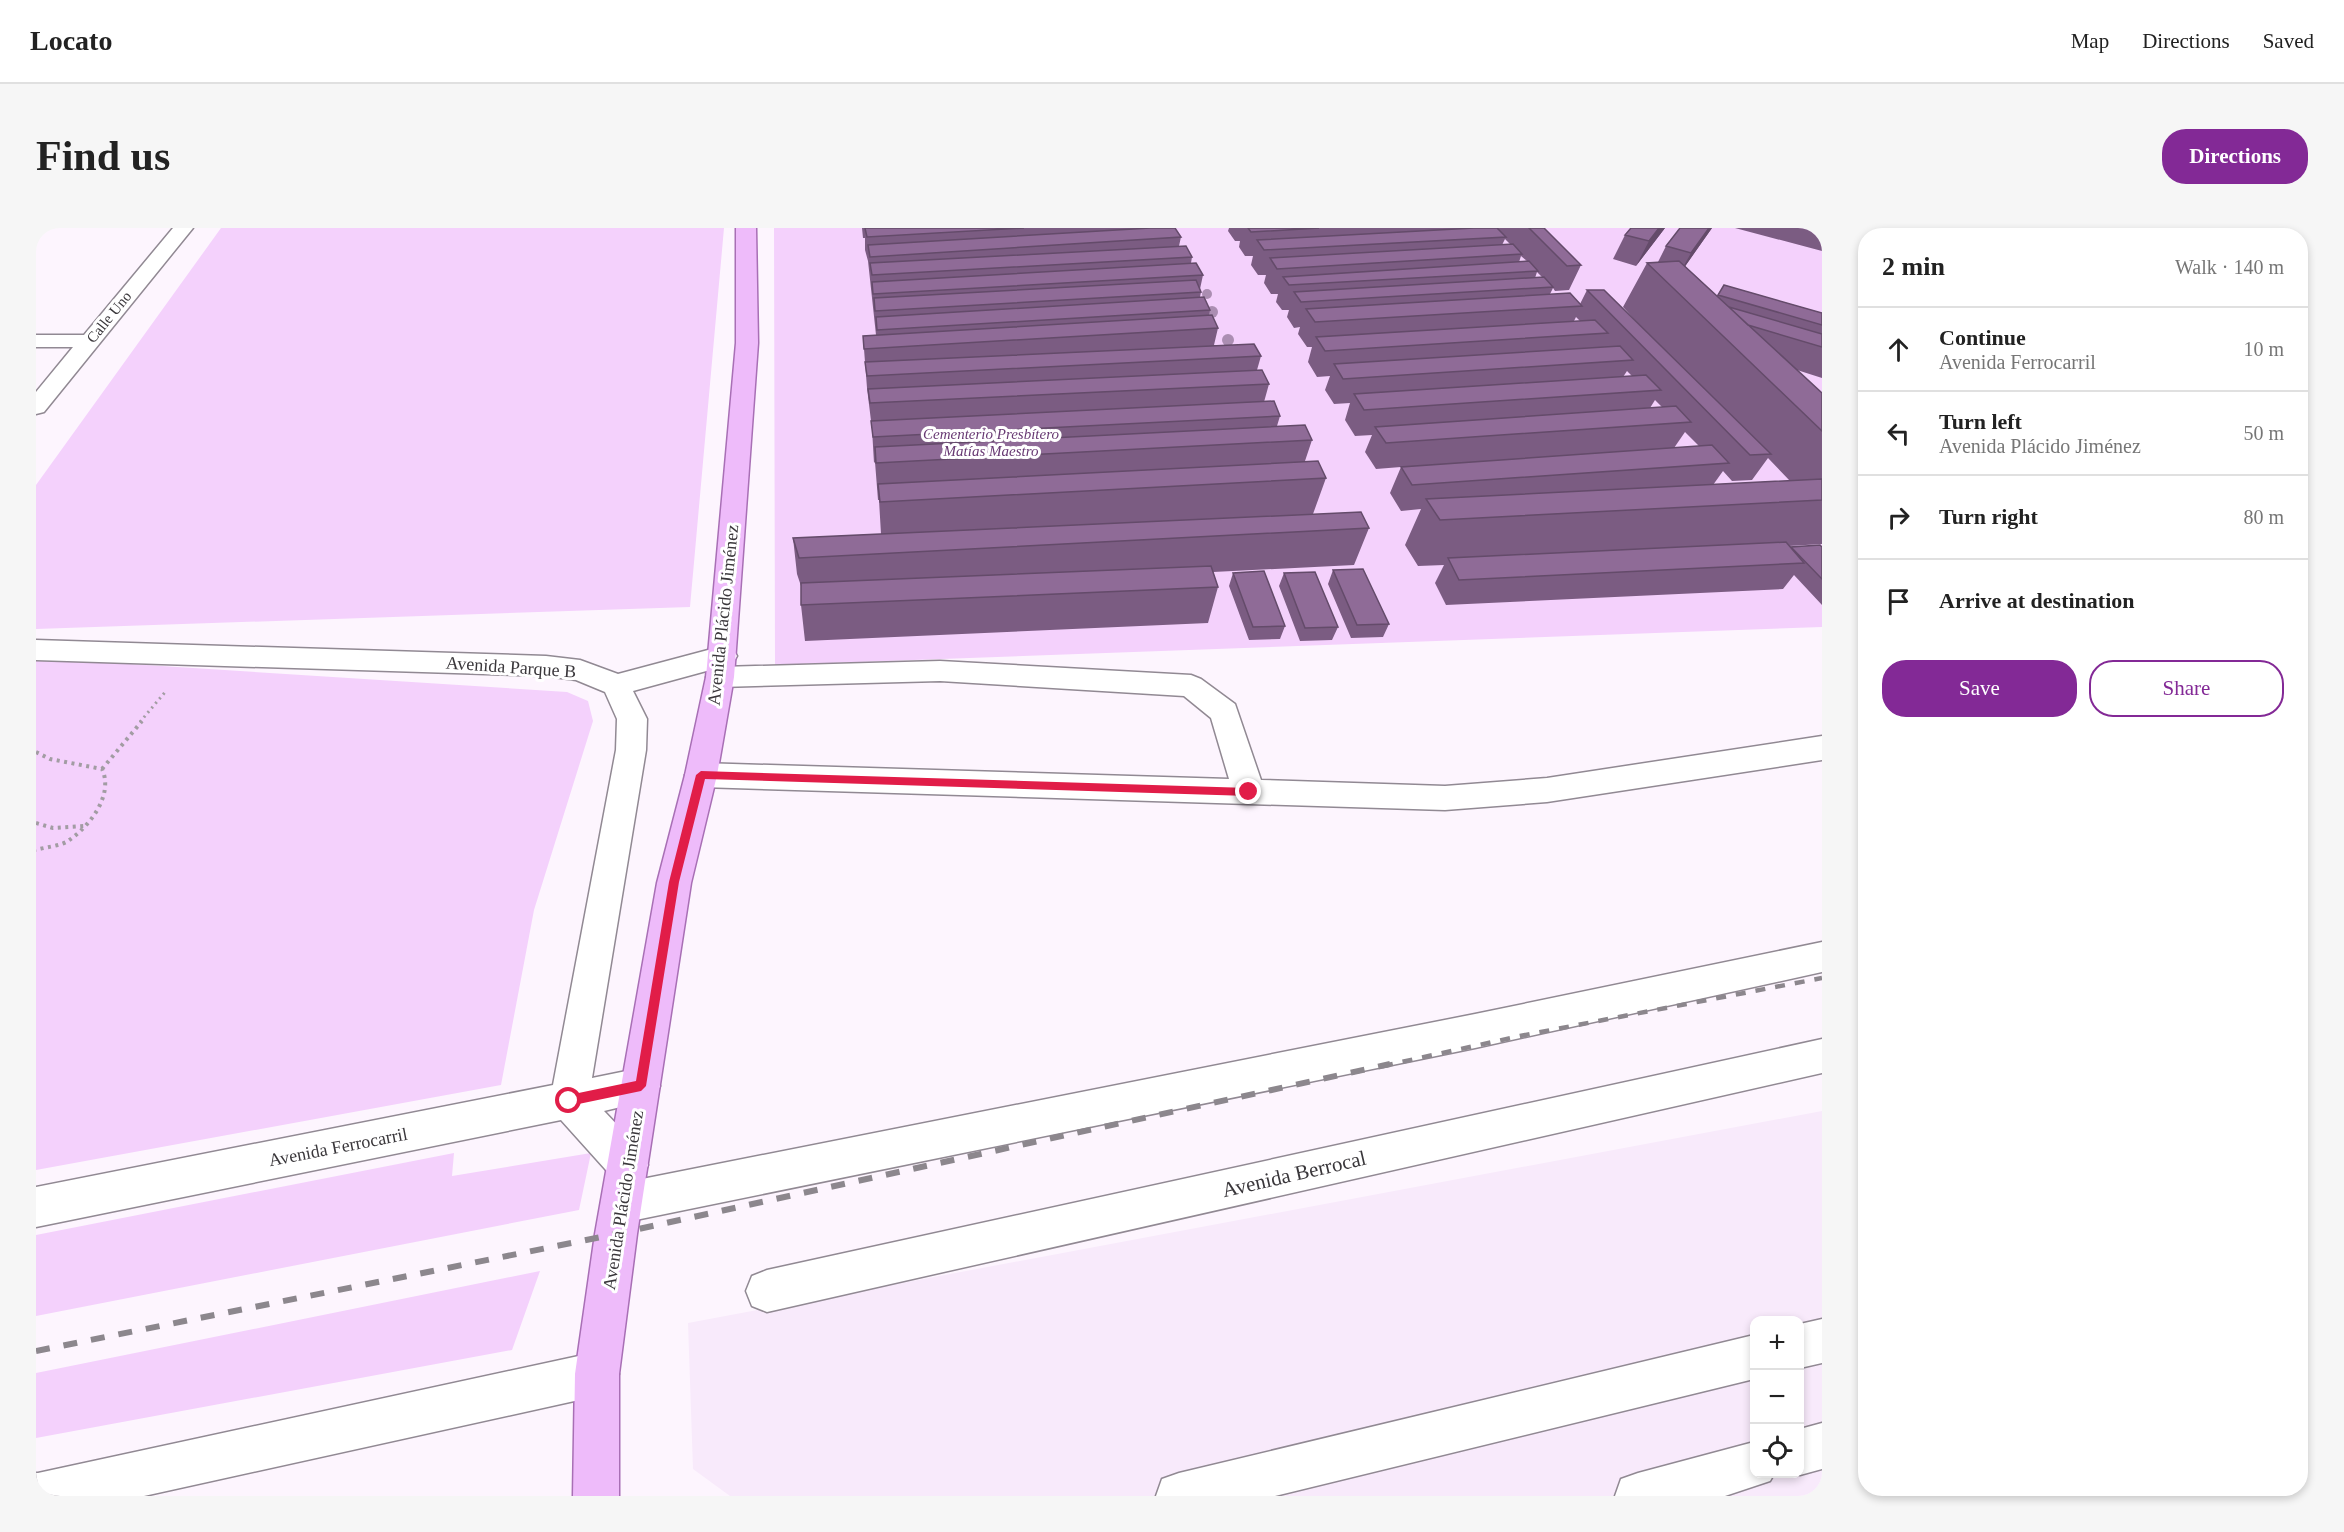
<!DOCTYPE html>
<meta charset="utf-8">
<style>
:root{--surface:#fff;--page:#f6f6f6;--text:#222;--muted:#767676;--line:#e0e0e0;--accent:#832996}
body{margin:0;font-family:"Times New Roman",serif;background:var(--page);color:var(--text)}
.controls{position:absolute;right:18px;bottom:18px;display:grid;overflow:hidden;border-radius:12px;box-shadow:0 3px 9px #0003}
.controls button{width:54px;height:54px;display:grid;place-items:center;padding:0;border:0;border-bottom:2px solid var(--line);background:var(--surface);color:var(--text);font:30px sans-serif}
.stop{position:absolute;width:18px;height:18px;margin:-14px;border:4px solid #e11d48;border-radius:50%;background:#fff}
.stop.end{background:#e11d48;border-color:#fff;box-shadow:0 2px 6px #0008}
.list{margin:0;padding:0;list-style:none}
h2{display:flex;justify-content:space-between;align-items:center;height:78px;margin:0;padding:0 24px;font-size:26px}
h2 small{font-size:20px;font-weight:400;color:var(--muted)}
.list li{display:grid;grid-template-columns:39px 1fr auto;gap:18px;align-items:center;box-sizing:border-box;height:84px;padding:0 24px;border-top:2px solid var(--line)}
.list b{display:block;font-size:22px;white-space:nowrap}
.list p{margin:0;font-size:20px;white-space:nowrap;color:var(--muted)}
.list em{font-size:20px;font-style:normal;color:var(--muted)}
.actions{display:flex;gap:12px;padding:18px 24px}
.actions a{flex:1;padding:14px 0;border:2px solid var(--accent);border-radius:24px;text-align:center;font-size:21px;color:var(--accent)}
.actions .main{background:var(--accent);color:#fff}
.icon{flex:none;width:33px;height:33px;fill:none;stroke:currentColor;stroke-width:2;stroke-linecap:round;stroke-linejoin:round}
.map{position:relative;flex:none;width:1786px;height:1268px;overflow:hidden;border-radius:24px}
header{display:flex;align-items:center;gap:36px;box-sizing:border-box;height:84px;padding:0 30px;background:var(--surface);border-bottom:2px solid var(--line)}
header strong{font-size:28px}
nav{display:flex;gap:33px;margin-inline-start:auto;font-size:21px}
.intro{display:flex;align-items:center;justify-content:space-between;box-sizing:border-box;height:144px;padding:0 36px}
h1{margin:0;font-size:42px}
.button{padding:15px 27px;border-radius:24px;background:var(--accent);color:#fff;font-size:21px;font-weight:700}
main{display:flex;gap:36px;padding:0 36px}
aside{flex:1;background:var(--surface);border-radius:24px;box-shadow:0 3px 9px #0003}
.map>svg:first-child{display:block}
.built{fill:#f8eafb;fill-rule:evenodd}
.green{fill:#f4d1fc}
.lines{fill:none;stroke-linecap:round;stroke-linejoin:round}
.minor-casing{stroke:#918993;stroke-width:3}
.major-casing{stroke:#a86fb5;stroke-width:3}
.path-far1{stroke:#a29ca3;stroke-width:3;stroke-dasharray:2 4;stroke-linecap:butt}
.path{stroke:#a29ca3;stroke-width:4;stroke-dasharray:3 4.5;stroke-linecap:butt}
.minor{fill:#fff;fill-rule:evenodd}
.major{fill:#eebbfa;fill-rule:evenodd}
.rail-far1{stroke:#8c878d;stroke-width:4.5;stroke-dasharray:10 10;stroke-linecap:butt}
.rail{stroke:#8c878d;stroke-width:6;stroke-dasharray:14 14;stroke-linecap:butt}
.tree{fill:#ab8eb2}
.wall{fill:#7b5c82;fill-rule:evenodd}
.shaded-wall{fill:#644b6a}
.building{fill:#8f6b97;stroke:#644b6a;stroke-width:1.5}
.route{fill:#e11d48}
.labels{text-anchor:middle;stroke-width:6;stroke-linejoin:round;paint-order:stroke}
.far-street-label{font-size:15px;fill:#3a373b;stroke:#fff}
.far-park-label{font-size:15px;font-style:italic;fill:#683973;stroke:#fff}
.street-label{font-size:18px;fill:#3a373b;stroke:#fff}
.near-street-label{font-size:21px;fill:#3a373b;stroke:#fff}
</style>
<header>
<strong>Locato</strong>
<nav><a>Map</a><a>Directions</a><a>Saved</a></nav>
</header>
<div class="intro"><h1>Find us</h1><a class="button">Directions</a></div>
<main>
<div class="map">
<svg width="1786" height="1268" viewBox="0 0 1786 1268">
<rect width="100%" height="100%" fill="#fdf5fe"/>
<!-- built -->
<path class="built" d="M1786 883V1268H694L657 1241 652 1095ZM1718 1092H1764V1246H1718Z"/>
<!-- green -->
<path class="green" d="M185 0H688L654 379 0 401V257Z
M738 0H1786V399L739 437Z
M0 430 531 464 552 473 557 493 498 682 465 857 0 942Z
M418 925 416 948 555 925 543 982 0 1088V1007Z
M504 1043 476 1122 0 1210V1145Z"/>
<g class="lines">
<defs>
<path id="minor" d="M137 0H157L8 184 0 186V164L37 119H0V107H48Z
M0 412 510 428 544 432 582 446 687 418 697 421 701 428 697 435 685 439 904 433 1155 447 1165 451 1199 476 1225 552 1409 558 1511 550 1786 508V532L1511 574 1409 582 665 559 654 555 649 547 654 539 665 535 1193 551 1175 490 1148 468 904 453 684 459 674 456 670 449 674 442 597 463 611 491 610 522 556 850 605 840 618 845 624 858 618 871 568 883 606 923 612 937 606 951 1439 786 1786 714V744L1439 820 585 995 571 989 565 975 571 961 587 954 578 951 525 892 0 999V959L517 857 580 522 581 491 569 464 540 452 510 448 0 432Z
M1786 811V845L731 1084 716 1078 710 1063 716 1048 731 1042Z
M1786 1091V1135L1764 1140V1096Z
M1718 1107V1151L1239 1268H1120L1126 1251 1143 1245Z
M561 1124 577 1130 583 1146 577 1162 561 1168 108 1268H0V1245H2Z
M1786 1195V1241L1764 1247 1760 1246H1764V1201Z
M1718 1214V1246H1738L1734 1253 1689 1268H1579L1585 1251 1602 1245Z"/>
<path id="major" d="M700 0H720L722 115 698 449 681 547 655 655 601 1006 583 1146V1268H537L539 1146 559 1006 621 655 649 547 670 449 700 115Z"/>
</defs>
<!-- minor casing -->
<use href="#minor" class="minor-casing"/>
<!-- major casing -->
<use href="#major" class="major-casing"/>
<!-- path-far1 -->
<path class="path-far1" d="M104 494 130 463"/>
<!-- path -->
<path class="path" d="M0 524 14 531 66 541C78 567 54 598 32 613 24 618 10 619 0 622
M66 541 106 493
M0 595 17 600 49 598"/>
<!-- minor -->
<use href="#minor" class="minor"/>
<!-- major -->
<use href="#major" class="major"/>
<!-- rail-far1 -->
<path class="rail-far1" d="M1347 838 1484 808 1786 750"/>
<!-- rail -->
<path class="rail" d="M0 1123 580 1006 1354 836"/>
</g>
<!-- trees -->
<g class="tree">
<circle cx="1171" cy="66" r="5"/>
<circle cx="1176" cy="84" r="6"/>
<circle cx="1192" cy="112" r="6"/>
</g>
<!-- wall -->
<path class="wall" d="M826 0H1139L1145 9 1143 18 1156 29 1155 35 1167 47 1164 61 1165 64 1164 69 1174 82 1173 87 1182 100 1178 117 1225 128 1221 142 1233 156 1228 174 1244 188 1241 198 1276 212 1269 233 1290 250 1277 286 1333 300 1318 337 1177 344 1182 359 1172 395 769 413 765 377V358L761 346 757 310 845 306 843 272H842L839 234 838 235 836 201 831 160 827 108 840 107 832 33 829 22V10H827Z
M1193 0H1508L1545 37 1533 62 1519 63 1517 60 1514 66 1544 76 1551 62 1607 101 1587 79 1611 35 1622 34 1630 18 1644 0H1676L1649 38 1681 68 1688 57 1786 85V150L1761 142 1786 165V316L1753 318 1755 319H1786V377L1758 347 1747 361 1410 377 1399 355 1408 337 1382 338 1369 317 1385 281 1365 283 1354 265 1365 239 1340 241 1329 224 1336 207 1319 208 1309 192 1314 175 1298 176 1289 162 1294 148 1281 149 1272 134 1276 119H1271L1262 106 1264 99 1258 100 1251 89 1253 82H1246L1240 74 1242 66H1235L1228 55 1230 47H1222L1215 37 1217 28H1209L1203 19 1204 13H1199L1192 3ZM1469 11 1474 16 1466 17ZM1485 28 1491 33 1483 34ZM1501 44 1506 49 1499 50ZM1540 89 1544 93H1538ZM1591 143 1596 148 1587 149ZM1619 172 1626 179 1614 180ZM1649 204 1663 218 1638 220ZM1732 230 1754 253 1677 257 1687 243 1696 253 1716 252Z
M1595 0H1629L1600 38 1577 31 1589 7Z
M1699 0H1786V23Z
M1297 342 1353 396 1347 409 1315 410 1292 356Z
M1197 345 1249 398 1244 411 1213 412 1193 358Z
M1248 345 1302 399 1296 412 1264 413 1243 358Z"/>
<!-- shaded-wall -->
<path class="shaded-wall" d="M0 0 4 1 0 5Z
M1623 0H1629L1600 38 1613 13Z
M1673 0H1676L1641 50 1655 25Z"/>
<!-- building -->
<path class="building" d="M829 0H988L831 9Z
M1114 0H1139L1145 9 834 29 832 17Z
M1212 0H1283L1215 4Z
M1438 0H1461L1470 9 1228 22 1221 12Z
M1493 0H1508L1545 37 1531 38Z
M1595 0H1623L1613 13 1589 7Z
M1644 0H1673L1655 25 1630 18Z
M1477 16 1486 26 1241 41 1234 30Z
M1150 18 1156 29 836 47 834 35Z
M1493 33 1502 43 1253 57 1247 49Z
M1643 33 1786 165V203L1611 35Z
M1160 35 1167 47 837 66 836 54Z
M1508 49 1517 59 1265 74 1258 64Z
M1160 52 1165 64 839 83 838 70Z
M1688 57 1786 85V97L1682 67Z
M1551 62H1568L1735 226 1714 227Z
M1534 65 1546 78 1279 94 1270 81Z
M1168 69 1174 82 841 102 840 89Z
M1693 79 1786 106V119L1712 97Z
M1176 87 1182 100 828 121 827 108Z
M1559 92 1572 105 1289 123 1280 109Z
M1218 116 1225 128 831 148 829 134Z
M1584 118 1597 132 1307 151 1298 136Z
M1226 142 1233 156 834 175 832 161Z
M1610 147 1625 162 1328 182 1318 166Z
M1238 173 1244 188 837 209 835 193Z
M1640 178 1655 194 1350 215 1339 199Z
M1269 197 1276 212 840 235 839 219Z
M1676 217 1693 235 1376 257 1365 239Z
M1282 233 1290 250 844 274 842 256Z
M1786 251V272L1404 292 1390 271Z
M1325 284 1333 300 763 330 757 310Z
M1750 314 1768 335 1423 352 1412 330Z
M1784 317 1786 319V351L1755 319Z
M1175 338 1182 359 765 377V355Z
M1327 341 1353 396 1321 397 1297 342Z
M1228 343 1249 398 1217 399 1197 345Z
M1279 344 1302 399 1269 400 1248 345Z"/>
<!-- route -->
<path class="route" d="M665 543 1213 560 1218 564 1213 568 669 551 643 654 610 858 605 863 533 878 529 876V869L533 867 600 853 633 654 660 547Z"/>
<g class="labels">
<!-- far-street labels -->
<g class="far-street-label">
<text transform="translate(73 89) rotate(-51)" y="5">Calle Uno</text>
</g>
<!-- far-park labels -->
<g class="far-park-label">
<text x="955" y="211">Cementerio Presbítero<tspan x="955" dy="17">Matías Maestro</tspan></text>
</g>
<!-- street labels -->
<g class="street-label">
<text transform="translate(687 387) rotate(-84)" y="6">Avenida Plácido Jiménez</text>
<text transform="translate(475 439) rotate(4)" y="6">Avenida Parque B</text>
<text transform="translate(302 919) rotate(-11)" y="6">Avenida Ferrocarril</text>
<text transform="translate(587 972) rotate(-81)" y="6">Avenida Plácido Jiménez</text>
</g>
<!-- near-street labels -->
<g class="near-street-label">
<text transform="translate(1258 946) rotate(-13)" y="7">Avenida Berrocal</text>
</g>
</g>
</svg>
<div class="controls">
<button>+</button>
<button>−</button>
<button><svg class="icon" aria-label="locate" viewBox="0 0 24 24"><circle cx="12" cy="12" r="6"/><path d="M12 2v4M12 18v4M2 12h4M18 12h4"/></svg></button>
</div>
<div class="stop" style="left:533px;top:873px"></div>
<div class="stop end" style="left:1213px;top:564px"></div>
</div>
<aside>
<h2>2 min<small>Walk · 140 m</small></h2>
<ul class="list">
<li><svg class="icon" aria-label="ahead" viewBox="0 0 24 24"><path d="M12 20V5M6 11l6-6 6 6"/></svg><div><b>Continue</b><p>Avenida Ferrocarril</p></div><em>10 m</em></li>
<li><svg class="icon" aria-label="left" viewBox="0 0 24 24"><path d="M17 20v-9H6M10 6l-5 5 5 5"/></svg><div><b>Turn left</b><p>Avenida Plácido Jiménez</p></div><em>50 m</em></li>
<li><svg class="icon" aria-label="right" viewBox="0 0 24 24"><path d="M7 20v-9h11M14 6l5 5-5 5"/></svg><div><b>Turn right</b></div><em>80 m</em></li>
<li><svg class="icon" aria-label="arrive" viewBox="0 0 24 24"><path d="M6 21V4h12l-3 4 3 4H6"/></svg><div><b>Arrive at destination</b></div></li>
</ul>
<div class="actions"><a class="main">Save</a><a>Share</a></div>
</aside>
</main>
